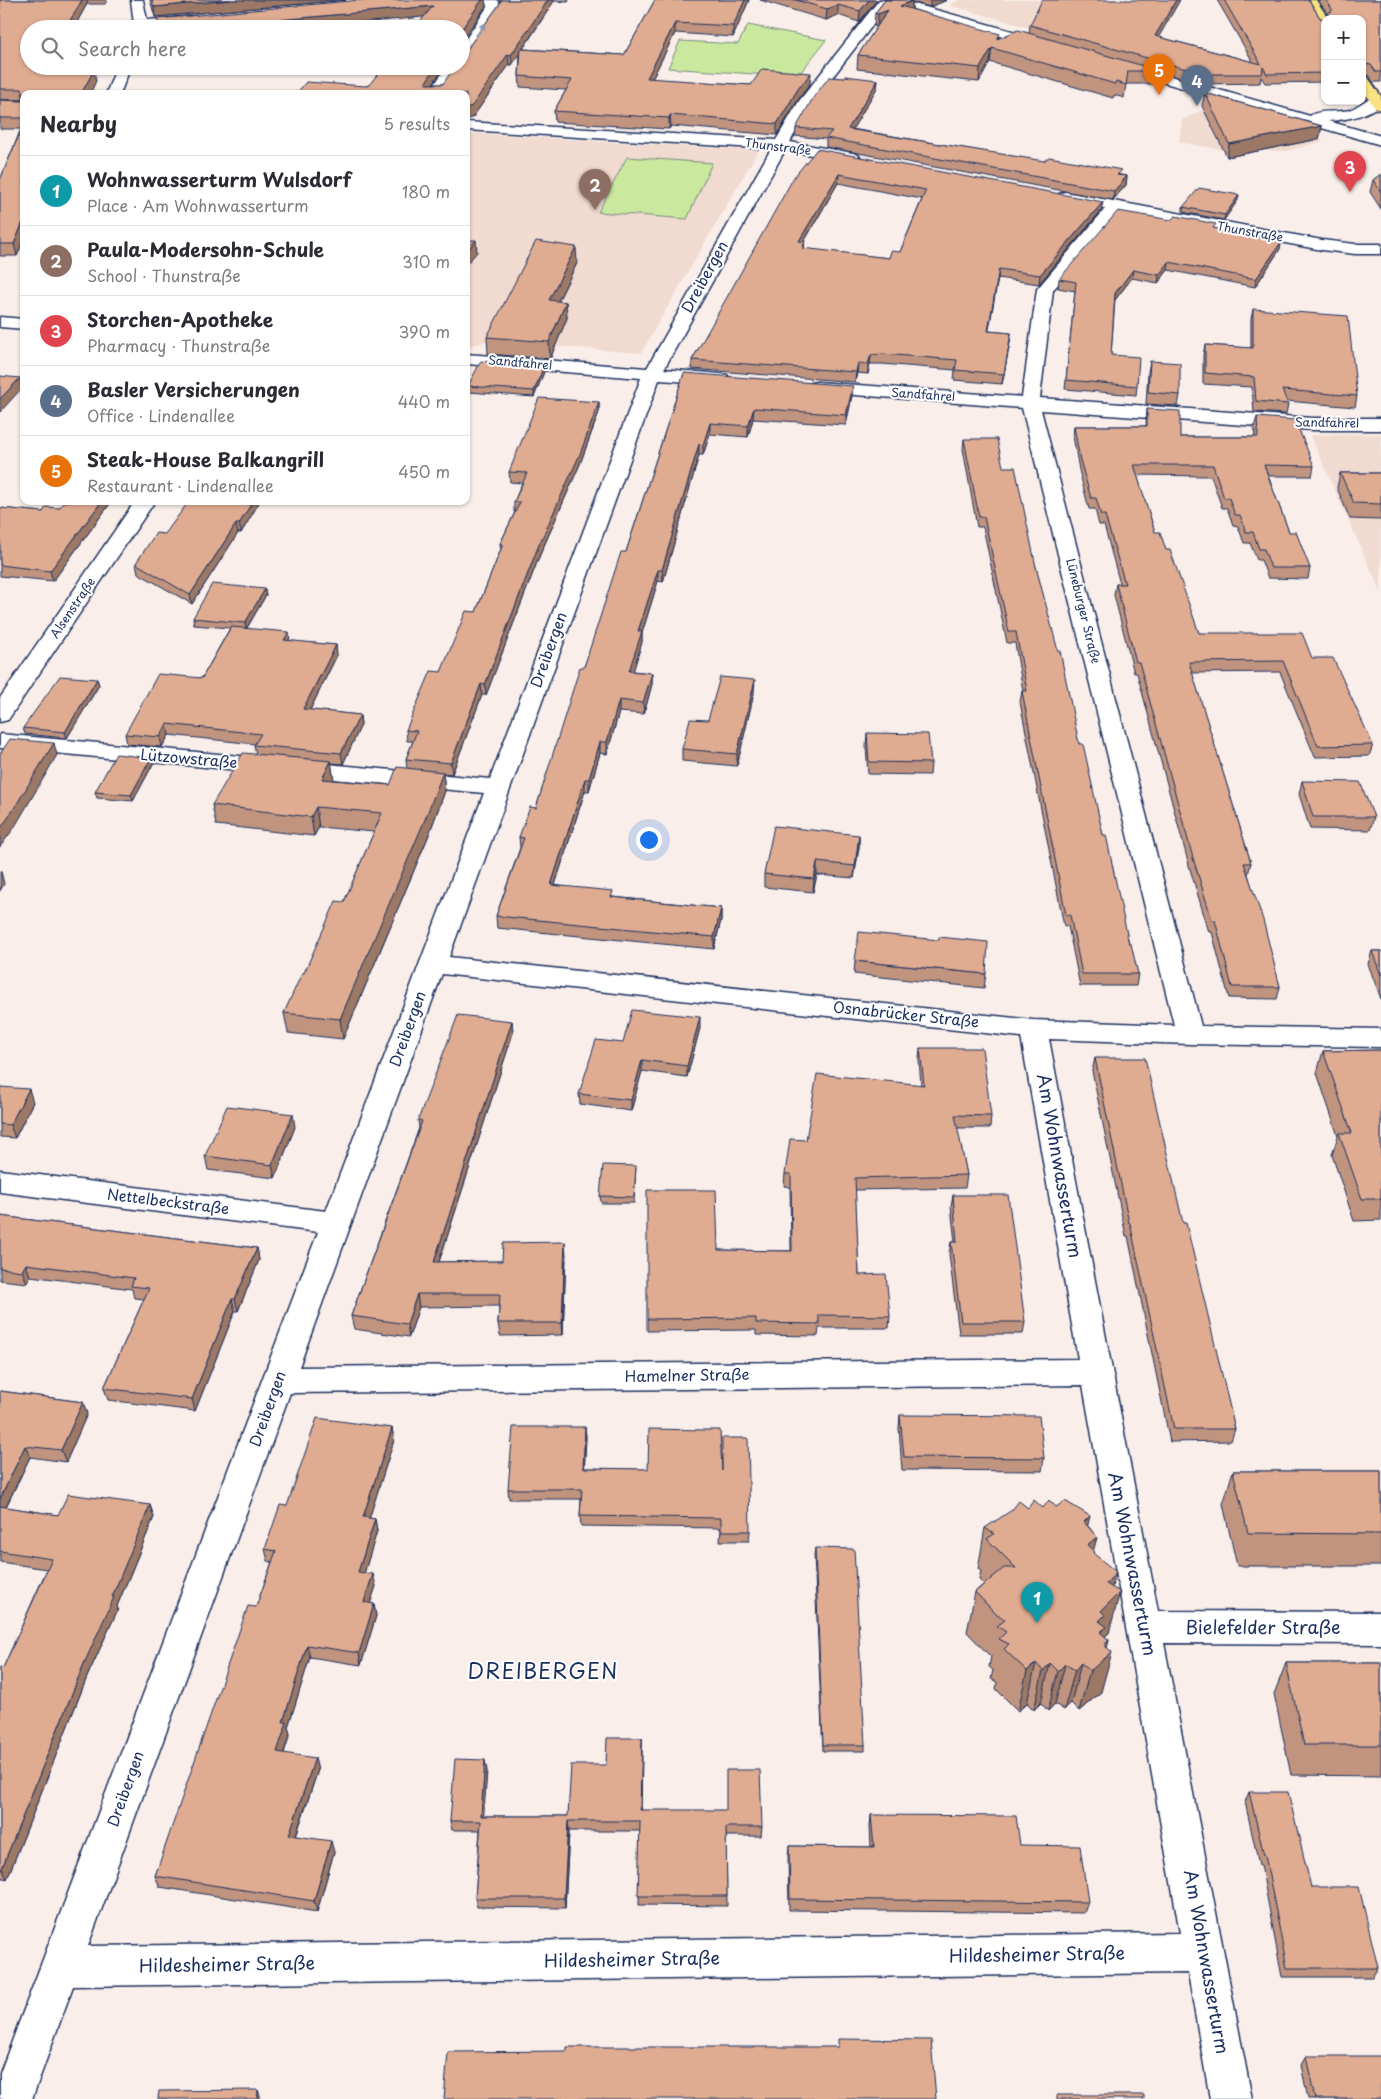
<!DOCTYPE html>
<meta charset="utf-8">
<style>
:root{--surface:#fff;--page:#f2f2f3;--text:#2b2b33;--muted:#7c7c81;--line:#e1e1e2;--accent:#7c3aed}
body{margin:0;font-family:"Playpen Sans",sans-serif;background:var(--page);color:var(--text)}
.controls{position:absolute;right:15px;top:15px;display:grid;overflow:hidden;border-radius:10px;box-shadow:0 1px 4px #0004}
.controls button{width:45px;height:45px;display:grid;place-items:center;padding:0;border:0;border-bottom:1px solid var(--line);background:var(--surface);color:var(--text);font:25px sans-serif}
.you{position:absolute;left:648px;top:839px;width:18px;height:18px;margin:-12px;border:4px solid #fff;border-radius:50%;background:#1a73e8;box-shadow:0 0 0 8px #1a73e833}
.badge{display:grid;place-items:center;width:32px;height:32px;border-radius:50%;background:var(--accent);color:#fff;font-size:16px;font-weight:700}
.pin{position:absolute;translate:-50% -41px;filter:drop-shadow(0 1px 2px #0008)}
.pin::after{content:'';position:absolute;top:26px;width:18px;height:15px;background:inherit;clip-path:polygon(0 0,100% 0,50% 100%)}
.list{margin:0;padding:0;list-style:none}
h2{display:flex;justify-content:space-between;align-items:center;height:65px;margin:0;padding:0 20px;font-size:21px}
h2 small{font-size:16px;font-weight:400;color:var(--muted)}
.list li{display:grid;grid-template-columns:32px 1fr auto;gap:15px;align-items:center;box-sizing:border-box;height:70px;padding:0 20px;border-top:1px solid var(--line)}
.list b{display:block;font-size:19px;white-space:nowrap}
.list p{margin:0;font-size:16px;white-space:nowrap;color:var(--muted)}
.list em{font-size:16px;font-style:normal;color:var(--muted)}
.icon{flex:none;width:28px;height:28px;fill:none;stroke:currentColor;stroke-width:2;stroke-linecap:round;stroke-linejoin:round}
.map{position:relative;flex:none;width:1381px;height:2099px;overflow:hidden}
.search{position:absolute;background:var(--surface);box-shadow:0 1px 4px #0004;left:20px;top:20px;width:450px;height:55px;display:flex;align-items:center;gap:12px;box-sizing:border-box;padding:0 18px;border-radius:28px;color:var(--muted);font-size:19px}
.panel{position:absolute;background:var(--surface);box-shadow:0 1px 4px #0004;left:20px;top:90px;width:450px;height:415px;border-radius:10px}
.map>svg:first-child{display:block}
.built{fill:#f1dacf}
.green{fill:#cbe89f;stroke:#738c7e}
.lines{fill:none;stroke-linecap:round;stroke-linejoin:round}
.street-casing{stroke:#1b2f5e;stroke-width:3}
.secondary-casing{stroke:#1b2f5e;stroke-width:3}
.primary-casing{stroke:#1b2f5e;stroke-width:3}
.street{fill:#fff;fill-rule:evenodd}
.secondary{fill:#fff;fill-rule:evenodd}
.primary{fill:#f8e281;fill-rule:evenodd}
.wall{fill:#c0947e;stroke:#1b2f5e;fill-rule:evenodd}
.shaded-wall{fill:#9c7866;stroke:#1b2f5e}
.building{fill:#dfac92;stroke:#1b2f5e;fill-rule:evenodd}
.oneway{fill:#8d97ae}
.labels{text-anchor:middle;stroke-width:4;stroke-linejoin:round;paint-order:stroke}
.far-street-label{font-size:12px;fill:#1b2f5e;stroke:#fff}
.street-label{font-size:15px;fill:#1b2f5e;stroke:#fff}
.near-street-label{font-size:18px;fill:#1b2f5e;stroke:#fff}
.near-quarter-label{font-size:21px;letter-spacing:1px;fill:#1b2f5e;stroke:#fff}
</style>
<div class="map">
<svg width="1381" height="2099" viewBox="0 0 1381 2099">
<rect width="100%" height="100%" fill="#f9eee9"/>
<filter id="ink" filterUnits="userSpaceOnUse"><feTurbulence type="fractalNoise" baseFrequency=".02" numOctaves="2"/><feDisplacementMap in="SourceGraphic" scale="10" xChannelSelector="R" yChannelSelector="G"/><feConvolveMatrix kernelMatrix="1 2 1 2 8 2 1 2 1" color-interpolation-filters="sRGB"/></filter>
<g filter="url(#ink)">
<!-- built -->
<path class="built" d="M959 0H1119L1073 40 949 5Z
M1208 107 1220 111 1324 141 1286 151 1223 150 1179 142 1182 120Z
M466 133 758 151 641 353 487 341 466 347Z
M1381 434V592L1310 435Z"/>
<!-- green -->
<path class="green" d="M748 25 826 40 797 77 668 68 680 41 738 44Z
M627 157 712 163 687 219 598 212Z"/>
<g class="lines">
<defs>
<path id="street" d="M131 0H143L147 20 196 16 203 20 196 24 132 29 134 25Z
M483 0H497L502 5 498 14 466 59 461 60V46L488 6Z
M879 0H892L811 105 790 142 853 153 858 155 861 158 858 161 853 163 785 150 664 369 721 374 727 375 730 379 727 383 721 384 659 380 449 957 1033 1020 1174 1025 1022 408 817 392 811 391 808 387 811 383 817 382 1022 397 1037 289 1105 209 1059 200 1057 197 1059 194 1065 192 1322 240 1355 244H1381V254H1355L1322 250 1120 212 1053 290 1040 398 1313 418H1381V430H1313L1041 410 1201 1026 1381 1029V1047L1190 1044 1049 1039 1158 1611 1381 1612V1644L1164 1643 1252 2099H1210L1188 1973 73 1986 32 2099H0V2073L318 1232 0 1192V1170L326 1211 484 793 0 748V734L490 779 641 378 466 364V354L647 368 771 149 466 130V122L776 140 799 101ZM442 974 1021 1037 1078 1359 299 1367ZM1083 1385 1180 1933 88 1946 290 1393Z
M117 66H131L120 94H106Z
M447 66H461L442 94H428Z
M0 317 24 319V329L0 327Z
M135 501H155L8 720 0 722V698Z"/>
<path id="secondary" d="M880 0H900L1048 41 1050 44 1048 47H1038L881 3Z
M1125 63 1310 116C1319 109 1338 113 1349 110 1359 107 1370 94 1381 97V104C1366 116 1347 120 1328 121L1381 136V145L1120 70 1118 67 1120 64Z"/>
<path id="primary" d="M1304 0H1316L1329 19H1325V27L1320 26Z
M1362 75 1367 76 1381 96V110L1376 109 1362 89Z"/>
</defs>
<!-- street casing -->
<use href="#street" class="street-casing"/>
<!-- secondary casing -->
<use href="#secondary" class="secondary-casing"/>
<!-- primary casing -->
<use href="#primary" class="primary-casing"/>
<!-- street -->
<use href="#street" class="street"/>
<!-- secondary -->
<use href="#secondary" class="secondary"/>
<!-- primary -->
<use href="#primary" class="primary"/>
</g>
<!-- wall -->
<path class="wall" d="M0 0H107L105 4H87L73 29H29V66H52L48 72 96 81 24 94V239L17 256H0V180L21 129H0V100H22H0Z
M150 0H346L155 17Z
M500 0H569L568 2 554 1 523 49 624 55 655 0H749L733 37 675 33 652 79 751 85 810 84 798 100 777 135 671 126 669 129 555 122 554 111 566 90 520 87 519 76 520 52 512 65H509L473 117 466 120V94L366 86 369 85 443 84 461 66V50L467 49 499 5 500 1Z
M760 0H877L859 22 838 15 826 20Z
M885 0H947L930 7 912 2V9L1000 38 1029 34 1030 25 1159 37 1253 62 1217 0H1309L1320 18 1325 19V82L1265 83 1261 77 1260 83 1202 84 1161 72 1159 84H1126L1124 98 1114 95 1113 98 990 62 979 82 857 69 858 55 877 27 874 26 875 13Z
M1318 0H1381V82H1373L1369 75 1362 73V19H1327L1328 14Z
M844 78 878 80 877 88 852 129 1127 176 1126 185 1113 200 826 147V139L795 136 796 128Z
M1205 93 1322 126 1319 139 1227 157 1202 106Z
M817 149 1101 211 1039 284 998 278 988 331 1011 333 1002 384 954 380 955 370 882 364H870L868 374 857 373 855 382 692 369V360ZM838 183 922 199 900 252 889 258 805 249 804 242Z
M1381 174V209L1370 192 1373 180Z
M1238 200 1224 220 1183 212V207Z
M1215 229 1280 249 1255 287 1168 270 1158 283 1132 278 1115 300 1111 355 1137 386 1136 395 1065 389 1075 291 1058 288 1059 279Z
M577 263 558 301 566 302 567 318 550 359 488 354 487 337Z
M1253 309 1357 396 1355 407 1287 401 1288 404 1286 414 1254 412 1252 387 1203 384V355L1205 345 1251 348V319Z
M1150 361 1180 395 1178 406 1146 404 1148 372Z
M544 372 534 397 469 392 468 386Z
M684 373 852 396 846 425 753 419 748 437 710 434 703 455H699L663 582 658 581 642 633V642L633 671 652 673V684L644 714 619 712 607 754 600 753 589 791H585L555 885 613 897 721 908V920L714 949 497 928 496 916 520 848 519 837 536 808 584 667 626 552Z
M599 402V412L580 464 539 557 486 695H482L452 774 443 773 445 791 428 837 343 1039 288 1033 284 1013 304 973 344 902 374 832 319 827 314 836 216 825 212 805 256 754 254 745 255 744 169 735 162 747 127 744 125 734 202 678 230 628 194 625 193 618 266 595 247 628 290 641 336 645 337 655 310 710 360 715 361 725 343 764 331 763 334 780 390 785 407 768 406 759 413 741H407L406 730 441 672 476 612 501 549 500 544 515 512H514V502L522 483 510 482 509 472Z
M1147 409 1180 437H1255L1254 427 1257 417 1314 466 1312 476H1268L1289 532 1310 568 1308 579 1268 578 1261 560H1257L1250 543H1244L1238 526 1233 525 1227 508H1222L1211 476 1137 475 1155 532 1166 550 1199 633 1312 658 1373 745 1369 756 1315 757 1280 672 1192 673 1251 863 1248 874 1280 987 1277 999 1229 998 1212 932H1209L1190 869 1137 673H1134L1114 595 1116 584H1120L1104 525H1099L1095 509H1089L1079 470 1073 436 1074 426H1146Z
M964 439 1003 467 1036 567 1079 744 1103 835 1129 944 1138 974 1136 986H1080L1068 926H1064L1020 702 1022 691H1023L1015 643H1007L983 527H977L963 449Z
M1340 473H1381V520L1350 519 1337 488Z
M65 501H112L53 581 0 576V508L43 512 59 508Z
M260 501 241 533H238L192 604 138 573 136 563 165 534Z
M97 679 99 685 67 738 25 734 23 728Z
M754 693 737 766 682 761V749L708 720Z
M867 733 931 763 930 775 868 774 866 746Z
M153 764 133 801 97 798 95 792Z
M1302 781 1374 817 1370 830 1310 829 1299 794Z
M859 835V847L854 878 817 875 813 892 764 887V874Z
M1372 951H1381V999L1368 964Z
M855 961 986 974 984 988 854 974Z
M512 1021 513 1033 439 1262 502 1261 566 1255 563 1335 500 1336 498 1323 499 1306 419 1307 409 1337 354 1329 351 1316 419 1128 418 1120Z
M700 1028 687 1077 642 1071 631 1111 580 1104 579 1094 623 1043Z
M920 1048 991 1116 990 1128H957L967 1175 965 1188 855 1190 859 1275 890 1316 889 1328H819L818 1336 756 1335V1330L647 1331V1319L718 1250 791 1251 790 1187 784 1186 785 1174 806 1140 921 1085 919 1060Z
M1381 1050V1220L1354 1221 1332 1155 1338 1136 1317 1073 1323 1051Z
M1095 1058 1183 1223 1235 1429 1231 1441 1170 1442 1128 1236H1126L1092 1071Z
M0 1087 33 1102 15 1138 0 1137Z
M295 1127 275 1178 208 1170 205 1156Z
M636 1166 634 1203H601L600 1196Z
M953 1195 1025 1322 1023 1334H959L949 1254 951 1242H955L951 1207Z
M0 1216 257 1248 259 1260 238 1311H235L195 1411 108 1400 104 1388 144 1299 134 1298 132 1289 30 1276 27 1283 0 1280Z
M0 1391 83 1402 87 1414 66 1462 30 1457 6 1507 58 1515 150 1505 154 1517 117 1606 118 1609 87 1677 7 1879 0 1877V1667L3 1668 47 1569 0 1562Z
M900 1415 1044 1458 1042 1471 902 1470 899 1428Z
M585 1427 586 1437 584 1468 722 1471 750 1531 749 1541H720L721 1528 581 1526 580 1516 581 1499H509L508 1489Z
M392 1428 394 1440 369 1518 375 1519 377 1531 364 1573 376 1586 370 1603 374 1604 376 1616 361 1665 310 1657 288 1727 290 1734 284 1753 318 1770 296 1836 334 1852 317 1912 160 1887 155 1876 256 1607 272 1562 268 1561 265 1549Z
M1233 1471H1381V1566H1237L1223 1504Z
M1056 1507 1088 1526 1097 1537 1093 1551 1095 1552 1094 1554 1112 1588 1109 1633 1105 1636 1109 1640 1107 1648 1101 1692 1079 1711 1071 1703 1064 1710 1055 1704 1048 1711 1041 1703 1034 1710 1027 1703 1018 1711 996 1689 997 1682 991 1679 993 1670 989 1667 991 1656 989 1655 967 1632 975 1592 984 1584 979 1580 981 1571 978 1569 985 1528 1043 1508Z
M815 1548 865 1745V1751H823L814 1555Z
M1286 1663H1381V1776L1291 1775 1274 1694Z
M642 1738 641 1810 762 1827 761 1836H726L727 1906 639 1905 640 1831H569L565 1908 477 1907 475 1898 480 1830H452L450 1821 487 1770 483 1816H568L606 1765Z
M1249 1792 1311 1887 1378 1968 1372 1977H1282L1261 1865H1259L1245 1802Z
M871 1815 1020 1845 1088 1902 1084 1913 789 1910 788 1857 789 1846 871 1847 870 1826Z
M1306 2056 1381 2099H1308L1301 2065Z"/>
<!-- shaded-wall -->
<path class="shaded-wall" d="M82 0H87V4L73 29H65Z
M230 0H346L155 17 154 7Z
M482 0H485L486 6 461 42V30Z
M548 0H554V1L512 65 511 55Z
M745 0H749L733 37V26Z
M869 0H877L859 22 860 11Z
M930 0H947L930 7Z
M1176 0H1180L1154 45 1155 36Z
M912 1V14L900 6Z
M838 5V15L826 20 827 9Z
M433 6V16L298 29H179Z
M888 10 877 27 878 14Z
M675 23V33L647 89V78Z
M992 48 990 62 979 82 980 68Z
M508 54 509 65 473 117 466 120V108Z
M43 66H52L42 83 40 72Z
M436 66H445L426 93V82Z
M94 70 96 81 90 94H81Z
M811 73 810 84 798 100 777 135V124L798 89Z
M878 80 877 88 848 137V129Z
M670 115 671 126 669 129V118Z
M1322 126 1319 139 1227 157 1229 144Z
M839 174 838 183 799 250V241Z
M1127 176 1126 185 1113 200 1114 191Z
M1239 195 1238 200 1224 220 1225 215Z
M1103 202 1101 211 1039 284 1040 275Z
M24 220V239L17 256 14 244Z
M476 240 477 252 466 265V252Z
M1282 241 1280 249 1255 287 1256 279Z
M576 247 577 263 550 317 549 300Z
M1169 262 1168 270 1158 283 1159 275Z
M999 269 998 278 987 341 988 331Z
M1133 270 1132 278 1114 301 1115 293Z
M566 302 567 318 550 359 549 342Z
M1011 333 1010 343 1002 384 1004 374Z
M871 355 870 364 868 374V364Z
M858 363 857 373 855 382 856 372Z
M544 366V372L534 397V391Z
M20 378 22 388 0 412V399Z
M853 386 852 396 846 425V415Z
M599 402V412L580 464 539 557 486 695 485 685 538 547Z
M754 408 753 419 748 437V426Z
M710 423V434L703 455V445Z
M699 444V455L663 582 662 570Z
M102 501H112L53 581 50 571Z
M253 501H260L241 533 239 524Z
M236 524 238 533 192 604 190 595Z
M658 570V581L642 633V642L630 682 629 671 638 631Z
M265 589 266 595 246 629 245 623Z
M289 632 290 642 284 640Z
M336 645 337 655 305 720 303 709Z
M652 673V684L644 714 643 703Z
M97 679 99 685 67 738 65 732Z
M755 680 754 693 737 766V754Z
M481 684 482 695 452 774 451 763Z
M619 700V712L607 754V742Z
M360 715 361 725 343 764 341 753Z
M167 724 169 735 162 747 160 737Z
M600 742V753L589 791V779Z
M54 743 57 755 14 828 0 847V829Z
M151 758 153 764 133 801 131 795Z
M331 761 334 781 322 779Z
M443 772 445 791 428 837 343 1039 340 1019Z
M585 779V791L551 897V885Z
M316 807 319 827 314 836 311 817Z
M859 835V847L854 878 855 866Z
M817 862V875L813 892 814 879Z
M1 871 4 884 0 891V872Z
M721 908V920L714 949V937Z
M700 1017V1028L687 1077V1066Z
M512 1021 513 1033 435 1274 434 1262Z
M642 1060V1071L631 1111V1100Z
M29 1089 33 1102 15 1138 10 1125Z
M293 1114 295 1127 275 1178 272 1165Z
M565 1242 566 1255 563 1335 562 1323Z
M257 1248 259 1260 238 1311 235 1299Z
M26 1264 30 1276 27 1283 22 1271Z
M417 1294 419 1307 409 1337 407 1324Z
M232 1299 235 1311 195 1411 192 1399Z
M83 1402 87 1414 66 1462 61 1450Z
M585 1427 586 1437 584 1478 583 1468Z
M392 1428 394 1440 366 1529 363 1517Z
M25 1446 30 1457 1 1517 0 1514V1499Z
M150 1505 154 1517 117 1606 118 1609 87 1677 7 1879 2 1868 83 1666Z
M1090 1516 1080 1558 1084 1522Z
M375 1519 377 1531 361 1584 358 1572Z
M1097 1537 1086 1578 1087 1545Z
M1116 1572 1107 1605 1120 1592 1109 1633 1104 1637V1645L1109 1640 1104 1659 1112 1652 1101 1692 1079 1711 1094 1656 1106 1584Z
M373 1574 376 1586 367 1614 364 1602Z
M374 1604 376 1616 361 1665 359 1653Z
M307 1645 310 1657 288 1727 290 1734 280 1763 277 1752 283 1722Z
M1036 1663 1027 1703 1018 1711 1027 1671Z
M1050 1663 1041 1703 1034 1710 1043 1671Z
M1081 1663 1071 1703 1064 1710 1075 1670Z
M1065 1664 1055 1704 1048 1711 1058 1671Z
M642 1738V1748L641 1819 640 1810Z
M315 1758 318 1770 292 1846 289 1835Z
M485 1760 487 1770 483 1825 481 1816Z
M568 1821 569 1831 565 1908 564 1898Z
M331 1841 334 1852 317 1912 314 1901Z
M258 2090 260 2095V2099H257Z"/>
<!-- building -->
<path class="building" d="M0 0H82L65 29H29V66H43L40 72 94 70 81 94H24V118H0V100L22 101 23 91 22 89H0Z
M152 0H230L154 7Z
M360 0H482L461 30V29H414L433 6 179 29H160L157 19Z
M501 0H548L511 55 508 54 472 106 466 108V94H296L306 82 366 86 369 85 384 66H436L426 82V84H443L455 66H461V50L467 49 499 5Z
M655 0H745L733 26 675 23 647 78 751 85 762 69 811 73 798 89 777 124 670 115 669 118 554 111 572 80 519 76 521 49 624 55Z
M796 0H869L860 11 838 5 827 9Z
M885 0H909L912 1 900 6 1000 34 997 39 1018 30 1161 71H1128L1126 85 1116 82 1115 84 992 48 980 68 858 55 888 10 878 14 875 13Z
M1042 0H1176L1155 36 1261 64 1224 0H1309L1320 18 1325 19V73L1267 74 1263 67 1262 74H1204L1030 25Z
M1326 0H1381V72H1376L1371 65 1364 64 1362 65V19H1328L1329 12 1332 11V9Z
M845 76 878 80 848 129 1044 161 1049 157 1122 170 1117 175 1127 176 1114 191 826 138 832 131 796 128 813 98 829 77 844 78Z
M1205 93 1322 126 1229 144Z
M24 123V220L14 244H0V180Z
M817 149 1103 202 1040 275 999 269 988 331 1011 333 1004 374 955 370 957 360 883 354 871 355 868 364 858 363 856 372 692 360 794 177ZM839 174 926 190 900 252 891 251 889 258 802 248 805 242 799 241Z
M1381 174V192L1373 180Z
M1199 188 1239 195 1225 215 1183 207Z
M1118 211 1171 220 1175 216 1216 224 1213 228 1282 241 1256 279 1169 262 1159 275 1133 270 1115 293 1111 355 1139 357 1137 386 1066 380 1076 282 1059 279Z
M466 240H476L466 252Z
M536 241 576 247 549 300 566 302 549 342 487 337Z
M1253 309 1348 316 1357 396 1282 390 1288 404 1256 401 1254 377 1205 373V345L1253 348Z
M481 361 544 366 534 391 468 386Z
M1150 361 1180 363V395L1148 392Z
M684 373 853 386 846 415 754 408 748 426 710 423 703 445 699 444 662 570H658L638 631H642L629 671 652 673 643 703 619 700 607 742H600L589 779H585L551 885 613 891 611 897 721 908 714 937 496 916 524 838 519 837 530 807 536 808 580 667H584L621 552H626Z
M0 376 20 378 0 399Z
M539 398 599 402 580 454 538 547 485 685 481 684 451 763 406 759 417 731 406 730 431 671 441 672 466 611 476 612 503 544H500L520 502H514L527 473 509 472Z
M1147 409 1180 411V437H1258L1257 417 1295 420 1314 466 1264 465 1289 532H1296L1310 568H1271L1264 549H1259L1253 532H1246L1240 515H1235L1229 498H1224L1213 465H1134L1155 532H1160L1166 550H1170L1199 633H1302L1312 658H1333L1373 745 1318 746 1283 661 1189 662 1251 863H1244L1263 920 1280 987H1232L1215 920H1212L1193 858 1139 662H1136L1116 584H1125L1105 515H1101L1096 498H1091L1080 460 1074 426H1147Z
M964 439H997L1003 467H1015L1036 567 1058 651H1060L1079 744H1083L1103 835H1106L1129 944H1131L1138 974H1082L1070 915H1066L1022 691H1027L1016 632H1009L984 517H979Z
M1340 473H1381V504L1354 503Z
M65 501H102L50 571 0 565V508L43 512 46 507 59 508Z
M189 501H253L239 524H236L190 595 137 564 138 563H136L156 533 165 534Z
M212 584 265 589 245 623 193 618Z
M231 627 289 632 284 640 336 645 303 709 360 715 341 753 254 745 261 734 167 724 160 737 125 734 158 674 202 678Z
M60 676 97 679 65 732 23 728Z
M720 677 755 680 737 754 682 749 690 719 708 720Z
M867 733 928 734 931 763 869 762Z
M10 739 54 743 10 815 0 829V754Z
M243 753 331 761 322 779 390 785 397 767 443 772 426 817 340 1019 284 1013 302 973H304L336 901 344 902 382 813 316 807 311 817 212 805Z
M116 754 151 758 131 795 95 792Z
M1302 781 1360 782 1374 817H1313Z
M774 826 859 835 855 866 817 862 814 879 764 874Z
M859 932 939 940V937L988 942 986 974 855 961Z
M1372 951H1381V975Z
M632 1010 700 1017 687 1066 642 1060 631 1100 579 1094 596 1040 623 1043Z
M458 1015 512 1021 434 1262 502 1261 503 1243 565 1242 562 1323H498L500 1294H417L407 1324 351 1316 422 1121 418 1120Z
M920 1048H982L991 1116 955 1115 967 1175 855 1178 859 1275 886 1274 890 1316 819 1315V1324L756 1323V1318L647 1319V1190H716L718 1250 792 1251 791 1174H785L790 1139 806 1140 817 1074 924 1085Z
M1381 1050V1199H1362L1339 1133H1352L1323 1051Z
M1095 1058H1145L1183 1223H1186L1235 1429H1174L1130 1223H1129Z
M0 1087 29 1089 10 1125 0 1124Z
M227 1106 293 1114 272 1165 205 1156Z
M603 1165 636 1166 634 1197 600 1196Z
M953 1195H1008L1025 1322H961L951 1242H957Z
M0 1216 257 1248 235 1299H232L192 1399 104 1388 149 1288 131 1286 134 1278 26 1264 22 1271 0 1268Z
M0 1391 83 1402 61 1450 25 1446 0 1499Z
M900 1415 1039 1416 1044 1458 904 1457Z
M317 1418 392 1428 363 1517 375 1519 358 1572 373 1574 364 1602 374 1604 359 1653 307 1645 283 1722H287L277 1752 315 1758 289 1835 331 1841 314 1901 155 1876 248 1606 256 1607 276 1551 265 1549 280 1505 287 1506Z
M513 1427H585L583 1468 648 1469 649 1429 703 1430H720L722 1471V1438H748L750 1531H721V1518L580 1516 582 1489H508Z
M1233 1471H1381V1534L1248 1533Z
M68 1494 150 1505 112 1597H114L83 1666 2 1868H0V1667L3 1668 52 1559 0 1551V1506L58 1515Z
M1034 1500 1043 1508 1049 1500 1056 1507 1065 1501 1090 1516 1084 1522 1097 1537 1087 1545 1095 1552 1093 1553 1116 1572 1106 1584 1120 1592 1101 1611 1105 1615 1099 1621 1107 1627 1100 1632 1109 1640 1104 1645 1112 1652 1090 1671 1081 1663 1075 1670 1065 1664 1058 1671 1050 1663 1043 1671 1036 1663 1027 1671 1004 1649 1009 1644 999 1639 1006 1632 997 1626 1005 1620 997 1615 975 1592 1004 1568H1016L987 1539 994 1534 985 1528 1012 1510 1019 1501 1028 1508Z
M815 1548 854 1549 865 1745H823Z
M1286 1663H1381V1745H1304Z
M607 1738H642L640 1810H726V1770H760L762 1827H726L727 1896H638L640 1821H568L564 1898H475L481 1821H450L455 1759 485 1760 481 1816H568L571 1765H606Z
M1249 1792H1288L1311 1887H1359L1378 1968H1287L1265 1855H1264Z
M871 1815 1016 1816 1020 1845 1080 1846 1088 1902 790 1899 789 1846 874 1847Z
M838 2039 931 2040 936 2099H444L448 2052 567 2051V2047H838Z
M1306 2056H1381V2099H1315Z
M258 2090 257 2099H158L159 2091Z
M1057 2095H1144V2099H1057Z"/>
<!-- one-way arrows -->
<defs><path id="oneway-solid" d="M-6-.8H1V-3.2L6.5 0L1 3.2V.8H-6Z" transform="scale(1.25)"/></defs>
<use class="oneway" href="#oneway-solid" transform="translate(481 29) rotate(-54)"/>
</g>
<g class="labels">
<!-- far-street labels -->
<g class="far-street-label">
<text transform="translate(778 147) rotate(7)" y="4">Thunstraße</text>
<text transform="translate(1250 232) rotate(10)" y="4">Thunstraße</text>
<text transform="translate(520 363) rotate(5)" y="4">Sandfahrel</text>
<text transform="translate(923 395) rotate(4)" y="4">Sandfahrel</text>
<text transform="translate(1327 423) rotate(1)" y="4">Sandfahrel</text>
<text transform="translate(73 608) rotate(-56)" y="4">Alsenstraße</text>
<text transform="translate(1083 611) rotate(76)" y="4">Lüneburger Straße</text>
</g>
<!-- street labels -->
<g class="street-label">
<text transform="translate(705 277) rotate(-61)" y="5">Dreibergen</text>
<text transform="translate(549 650) rotate(-70)" y="5">Dreibergen</text>
<text transform="translate(189 759) rotate(5)" y="5">Lützowstraße</text>
<text transform="translate(906 1015) rotate(6)" y="5">Osnabrücker Straße</text>
<text transform="translate(408 1029) rotate(-70)" y="5">Dreibergen</text>
<text transform="translate(168 1202) rotate(7)" y="5">Nettelbeckstraße</text>
<text transform="translate(687 1376) rotate(-1)" y="5">Hamelner Straße</text>
<text transform="translate(268 1409) rotate(-70)" y="5">Dreibergen</text>
<text transform="translate(126 1789) rotate(-70)" y="5">Dreibergen</text>
</g>
<!-- near-street labels -->
<g class="near-street-label">
<text transform="translate(1059 1166) rotate(80)" y="6">Am Wohnwasserturm</text>
<text transform="translate(1132 1564) rotate(79)" y="6">Am Wohnwasserturm</text>
<text x="1263" y="1634">Bielefelder Straße</text>
<text transform="translate(1037 1955) rotate(-1)" y="6">Hildesheimer Straße</text>
<text transform="translate(632 1960) rotate(-1)" y="6">Hildesheimer Straße</text>
<text transform="translate(1206 1962) rotate(80)" y="6">Am Wohnwasserturm</text>
<text transform="translate(227 1965) rotate(-1)" y="6">Hildesheimer Straße</text>
</g>
<!-- near-quarter labels -->
<g class="near-quarter-label">
<text x="543" y="1679">DREIBERGEN</text>
</g>
</g>
</svg>
<div class="controls">
<button>+</button>
<button>−</button>
</div>
<div class="you"></div>
<div class="pin badge" style="left:1037px;top:1623px;background:#0f9aa8">1</div>
<div class="pin badge" style="left:595px;top:210px;background:#8d6e63">2</div>
<div class="pin badge" style="left:1350px;top:192px;background:#e0444e">3</div>
<div class="pin badge" style="left:1197px;top:106px;background:#5c6f8a">4</div>
<div class="pin badge" style="left:1159px;top:95px;background:#e8710a">5</div>
<div class="search"><svg class="icon" aria-label="search" viewBox="0 0 24 24"><circle cx="10" cy="10" r="6"/><path d="M15 15l6 6"/></svg>Search here</div>
<section class="panel">
<h2>Nearby<small>5 results</small></h2>
<ul class="list">
<li><span class="badge" style="background:#0f9aa8">1</span><div><b>Wohnwasserturm Wulsdorf</b><p>Place · Am Wohnwasserturm</p></div><em>180 m</em></li>
<li><span class="badge" style="background:#8d6e63">2</span><div><b>Paula-Modersohn-Schule</b><p>School · Thunstraße</p></div><em>310 m</em></li>
<li><span class="badge" style="background:#e0444e">3</span><div><b>Storchen-Apotheke</b><p>Pharmacy · Thunstraße</p></div><em>390 m</em></li>
<li><span class="badge" style="background:#5c6f8a">4</span><div><b>Basler Versicherungen</b><p>Office · Lindenallee</p></div><em>440 m</em></li>
<li><span class="badge" style="background:#e8710a">5</span><div><b>Steak-House Balkangrill</b><p>Restaurant · Lindenallee</p></div><em>450 m</em></li>
</ul>
</section>
</div>
